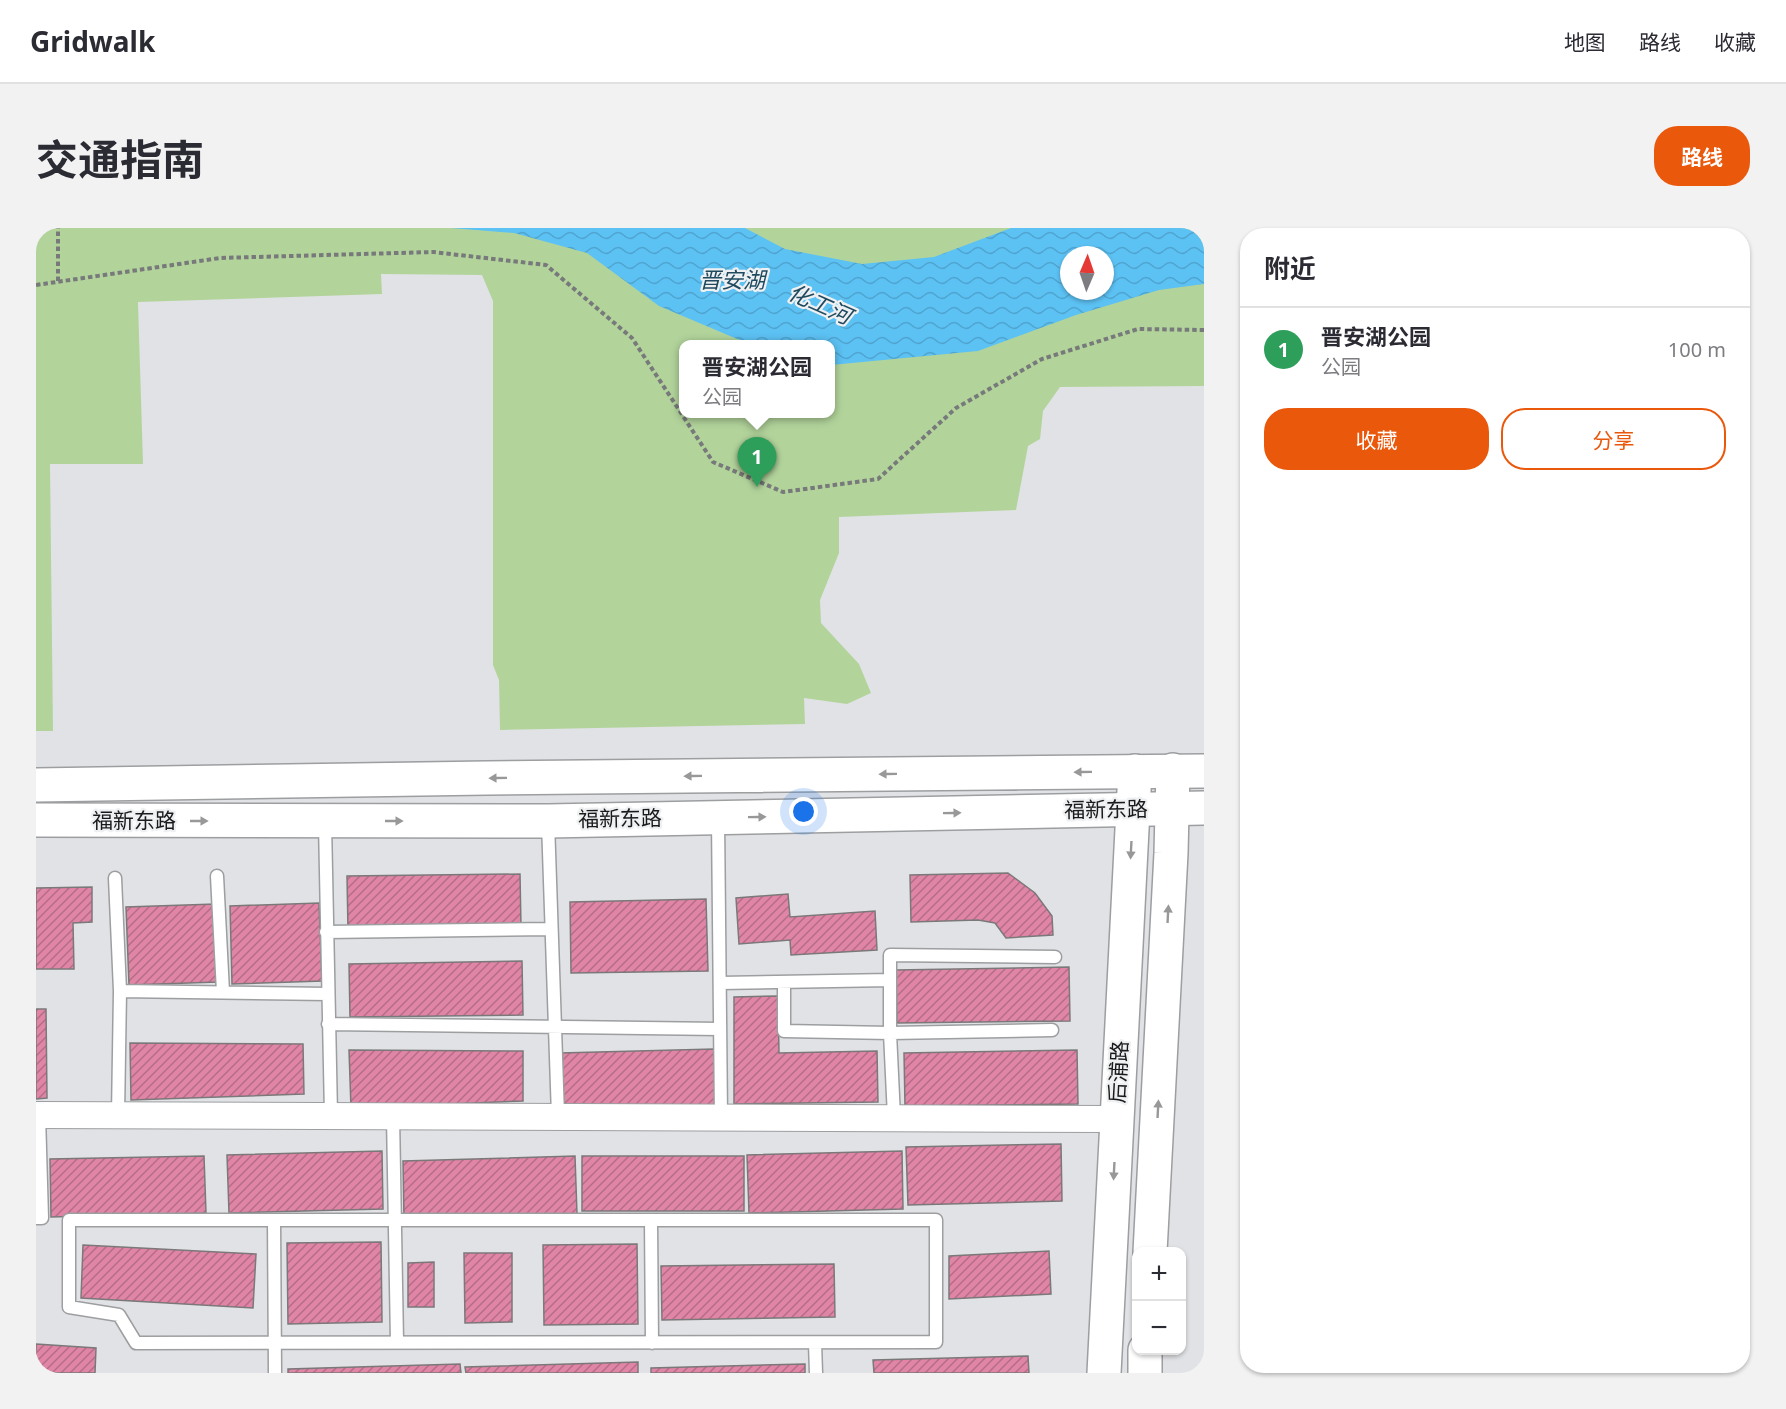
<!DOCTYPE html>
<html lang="zh">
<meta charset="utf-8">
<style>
:root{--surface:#fff;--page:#f2f2f3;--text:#2b2b33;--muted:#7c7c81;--line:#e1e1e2;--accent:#ea580c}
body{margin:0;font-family:"Noto Sans","Noto Sans SC",sans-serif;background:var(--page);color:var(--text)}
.controls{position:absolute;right:18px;bottom:18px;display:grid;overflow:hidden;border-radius:12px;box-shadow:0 2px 4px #0004}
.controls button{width:54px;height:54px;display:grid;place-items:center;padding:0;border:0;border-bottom:2px solid var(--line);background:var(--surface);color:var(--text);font:30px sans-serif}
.compass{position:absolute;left:1024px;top:18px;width:54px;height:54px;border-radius:50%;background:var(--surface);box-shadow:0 2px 4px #0004;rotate:2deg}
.you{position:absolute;left:768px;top:584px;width:21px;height:21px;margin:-15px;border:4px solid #fff;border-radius:50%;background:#1a73e8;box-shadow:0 0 0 9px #1a73e833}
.badge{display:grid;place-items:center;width:39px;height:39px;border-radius:50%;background:var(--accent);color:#fff;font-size:20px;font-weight:700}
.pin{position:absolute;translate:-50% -50px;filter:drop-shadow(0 2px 3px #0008)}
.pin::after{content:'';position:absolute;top:32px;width:21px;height:18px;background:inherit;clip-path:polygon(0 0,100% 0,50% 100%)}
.popup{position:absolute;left:643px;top:112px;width:156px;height:78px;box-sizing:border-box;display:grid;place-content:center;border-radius:12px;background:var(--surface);filter:drop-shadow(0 2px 4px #0005);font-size:20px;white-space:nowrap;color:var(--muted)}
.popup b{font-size:22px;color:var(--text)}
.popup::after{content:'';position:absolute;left:50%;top:100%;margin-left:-12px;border:12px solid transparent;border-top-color:var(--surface)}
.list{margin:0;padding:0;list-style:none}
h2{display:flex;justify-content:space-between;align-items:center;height:78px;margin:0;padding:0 24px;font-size:26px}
h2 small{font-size:20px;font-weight:400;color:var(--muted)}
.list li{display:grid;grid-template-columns:39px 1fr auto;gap:18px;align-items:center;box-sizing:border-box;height:84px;padding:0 24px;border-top:2px solid var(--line)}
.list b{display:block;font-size:22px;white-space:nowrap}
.list p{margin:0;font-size:20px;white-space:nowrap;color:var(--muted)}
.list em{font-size:20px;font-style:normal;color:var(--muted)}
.actions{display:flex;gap:12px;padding:18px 24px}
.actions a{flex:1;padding:14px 0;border:2px solid var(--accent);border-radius:24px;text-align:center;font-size:21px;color:var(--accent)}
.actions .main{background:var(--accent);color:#fff}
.map{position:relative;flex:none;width:1168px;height:1145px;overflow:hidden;border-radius:24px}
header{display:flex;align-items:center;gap:36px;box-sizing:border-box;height:84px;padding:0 30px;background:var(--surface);border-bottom:2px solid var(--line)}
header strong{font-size:28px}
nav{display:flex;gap:33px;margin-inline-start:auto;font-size:21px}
.intro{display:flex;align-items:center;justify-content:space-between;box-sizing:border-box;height:144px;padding:0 36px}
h1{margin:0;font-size:42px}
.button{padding:15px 27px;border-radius:24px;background:var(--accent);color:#fff;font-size:21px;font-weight:700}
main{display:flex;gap:36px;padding:0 36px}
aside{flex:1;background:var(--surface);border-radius:24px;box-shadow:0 2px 4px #0004}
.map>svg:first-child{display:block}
.green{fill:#b2d49b;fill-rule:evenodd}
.water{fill:url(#water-waves);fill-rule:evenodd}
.building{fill:url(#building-hatch);stroke:#7b7879;stroke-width:1.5}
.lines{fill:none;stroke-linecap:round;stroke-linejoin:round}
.service-casing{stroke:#9c9ea0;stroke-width:15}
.minor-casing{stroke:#9c9ea0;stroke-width:28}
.secondary-casing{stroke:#9c9ea0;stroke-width:36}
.primary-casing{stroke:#9c9ea0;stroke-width:36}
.path{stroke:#78797b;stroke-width:4;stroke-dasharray:4.5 3;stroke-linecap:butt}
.service{stroke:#fff;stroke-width:12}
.minor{stroke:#fff;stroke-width:26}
.secondary{stroke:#fff;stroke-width:33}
.primary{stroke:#fff;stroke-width:33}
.oneway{fill:#989898}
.labels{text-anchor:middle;stroke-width:4.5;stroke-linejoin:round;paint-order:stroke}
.street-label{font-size:21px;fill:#191a1b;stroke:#eef0f2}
.water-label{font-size:22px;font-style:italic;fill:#1f4a5f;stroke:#eef0f2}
</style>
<header>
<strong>Gridwalk</strong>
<nav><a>地图</a><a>路线</a><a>收藏</a></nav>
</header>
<div class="intro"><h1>交通指南</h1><a class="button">路线</a></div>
<main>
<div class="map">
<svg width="1168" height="1145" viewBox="0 0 1168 1145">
<defs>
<pattern id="water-waves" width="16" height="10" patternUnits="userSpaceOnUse" patternTransform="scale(1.5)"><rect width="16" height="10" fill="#5cc1f3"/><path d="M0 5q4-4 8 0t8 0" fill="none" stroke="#4fa5d0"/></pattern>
<pattern id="building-hatch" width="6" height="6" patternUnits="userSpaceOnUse" patternTransform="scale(1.5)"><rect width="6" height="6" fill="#e085a6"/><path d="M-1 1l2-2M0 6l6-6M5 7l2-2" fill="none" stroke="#b56c86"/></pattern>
</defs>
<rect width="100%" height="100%" fill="#e1e2e5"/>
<!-- green -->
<path class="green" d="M0 0H1168V158L1024 159 1007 183 1004 211 992 218 980 282 803 289V325L784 372 785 395 823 436 835 465 811 476 768 470 769 496 464 502 463 452 457 437V73L446 47 345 46 346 66 102 74 107 236H14L17 503H0ZM1033 27H1069V63H1033ZM648 116H795V186H648Z"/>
<!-- water -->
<path class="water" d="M415 0H709L749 21 826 36 898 29 975 0H1168V56L1123 62 1040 87 942 123 795 137V116H713L623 78 551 25 478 5ZM1033 27H1069V63H1033Z"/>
<!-- building -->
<path class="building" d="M972 645 999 665 1016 688 1017 707 970 710 959 695 942 692 875 694 874 647Z
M484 646 485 699 312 702 311 648Z
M56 659V694L37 695 38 741H0V660Z
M752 666 754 689 839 683 841 722 755 727 754 712 703 716 700 670Z
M670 671 672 743 535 745 534 674Z
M283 675 286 753 196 756 194 678Z
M179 676 182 754 93 757 90 679Z
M486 733 487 787 314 789 313 736Z
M1033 739 1034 793 861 795 860 742Z
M742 768 743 825 841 823 842 874 698 876V769Z
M0 781H10L11 870 0 871Z
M94 815 267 816 268 866 95 872Z
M678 821 680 879 525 883 524 825Z
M313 822 487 823V873L315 880Z
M1041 822 1042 876 869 878 868 825Z
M1025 916 1026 973 872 977 870 919Z
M346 923 347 981 193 985 191 927Z
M866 923 867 981 713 985 711 927Z
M168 928 170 985 15 989 14 931Z
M539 928 541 986 368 991 367 933Z
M546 928H708V983H546Z
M345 1014 346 1094 252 1096 251 1015Z
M601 1016 602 1096 508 1097 507 1017Z
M47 1017 220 1026 217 1080 45 1070Z
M1013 1023 1015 1066 913 1071V1028Z
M428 1025H476V1094L429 1095Z
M398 1034V1079H372V1035Z
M798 1036 799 1089 626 1092 625 1038Z
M0 1116 60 1120 59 1145H0Z
M992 1128 993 1145H838L837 1132Z
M602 1134V1145H430L429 1139Z
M424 1136 425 1145H252V1141Z
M769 1136V1145H615V1140Z"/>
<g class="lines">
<defs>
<path id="service" d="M682 591 685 888
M512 594 522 888
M289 595 295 887
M181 648 187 764
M79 650 84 763 82 887
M290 704 515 701
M854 752V727L1019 729
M684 755 854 752V805L748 803V754
M84 763 292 766
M292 796 684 801
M357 888 361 1114
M858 889 854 805 1016 802
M0 990H6L3 887
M33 992H900V1114L100 1115 83 1087 33 1079Z
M238 992 239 1145
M615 992 616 1115
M779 1115 780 1145"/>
<path id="minor" d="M0 887 1080 891"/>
<path id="secondary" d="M1114 1024 1135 625 1137 542
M1068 1145 1099 543
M1109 1145V1122"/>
<path id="primary" d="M0 557 451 550 1168 543
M0 592 512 593 1168 580"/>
</defs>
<!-- service casing -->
<use href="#service" class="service-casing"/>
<!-- minor casing -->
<use href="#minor" class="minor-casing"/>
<!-- secondary casing -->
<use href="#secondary" class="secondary-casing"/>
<!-- primary casing -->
<use href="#primary" class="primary-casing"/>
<!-- path -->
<path class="path" d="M22 53V0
M0 57 184 30 397 24 510 37 596 110 677 234 747 264 842 251 920 180 1006 131 1102 101 1168 102"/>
<!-- service -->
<use href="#service" class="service"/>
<!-- minor -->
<use href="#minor" class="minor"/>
<!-- secondary -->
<use href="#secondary" class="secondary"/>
<!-- primary -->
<use href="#primary" class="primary"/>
</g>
<!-- one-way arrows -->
<defs><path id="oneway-solid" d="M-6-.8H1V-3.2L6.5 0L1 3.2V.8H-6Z" transform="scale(1.5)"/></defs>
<g class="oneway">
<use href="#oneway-solid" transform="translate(1047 544) rotate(179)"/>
<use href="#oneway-solid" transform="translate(852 546) rotate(179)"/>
<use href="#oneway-solid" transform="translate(657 548) rotate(179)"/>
<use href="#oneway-solid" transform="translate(462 550) rotate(179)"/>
<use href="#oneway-solid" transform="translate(916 585) rotate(-1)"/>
<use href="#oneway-solid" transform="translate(721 589) rotate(-1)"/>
<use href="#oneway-solid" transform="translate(163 593)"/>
<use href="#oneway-solid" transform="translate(358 593)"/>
<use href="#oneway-solid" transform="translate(1095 622) rotate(93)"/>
<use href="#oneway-solid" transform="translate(1132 686) rotate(-87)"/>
<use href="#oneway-solid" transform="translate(1122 881) rotate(-87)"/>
<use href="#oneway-solid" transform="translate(1078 943) rotate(93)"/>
</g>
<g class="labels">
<!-- street labels -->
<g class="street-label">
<text transform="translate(1070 582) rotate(-1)" y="7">福新东路</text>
<text transform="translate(584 591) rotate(-1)" y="7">福新东路</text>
<text x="98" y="600">福新东路</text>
<text transform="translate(1083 844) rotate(-87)" y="7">后浦路</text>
</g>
<!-- water labels -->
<g class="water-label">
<text x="696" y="60">晋安湖</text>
<text transform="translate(784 76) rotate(24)" y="8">化工河</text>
</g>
</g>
</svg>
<div class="controls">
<button>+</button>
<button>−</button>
</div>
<svg class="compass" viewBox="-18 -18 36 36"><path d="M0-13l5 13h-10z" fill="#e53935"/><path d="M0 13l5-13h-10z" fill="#7c7c81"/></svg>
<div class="you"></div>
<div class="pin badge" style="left:721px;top:259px;background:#2e9e5b">1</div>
<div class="popup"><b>晋安湖公园</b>公园</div>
</div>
<aside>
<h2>附近<small></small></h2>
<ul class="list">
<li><span class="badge" style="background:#2e9e5b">1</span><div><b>晋安湖公园</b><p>公园</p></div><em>100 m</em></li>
</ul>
<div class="actions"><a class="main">收藏</a><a>分享</a></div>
</aside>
</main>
